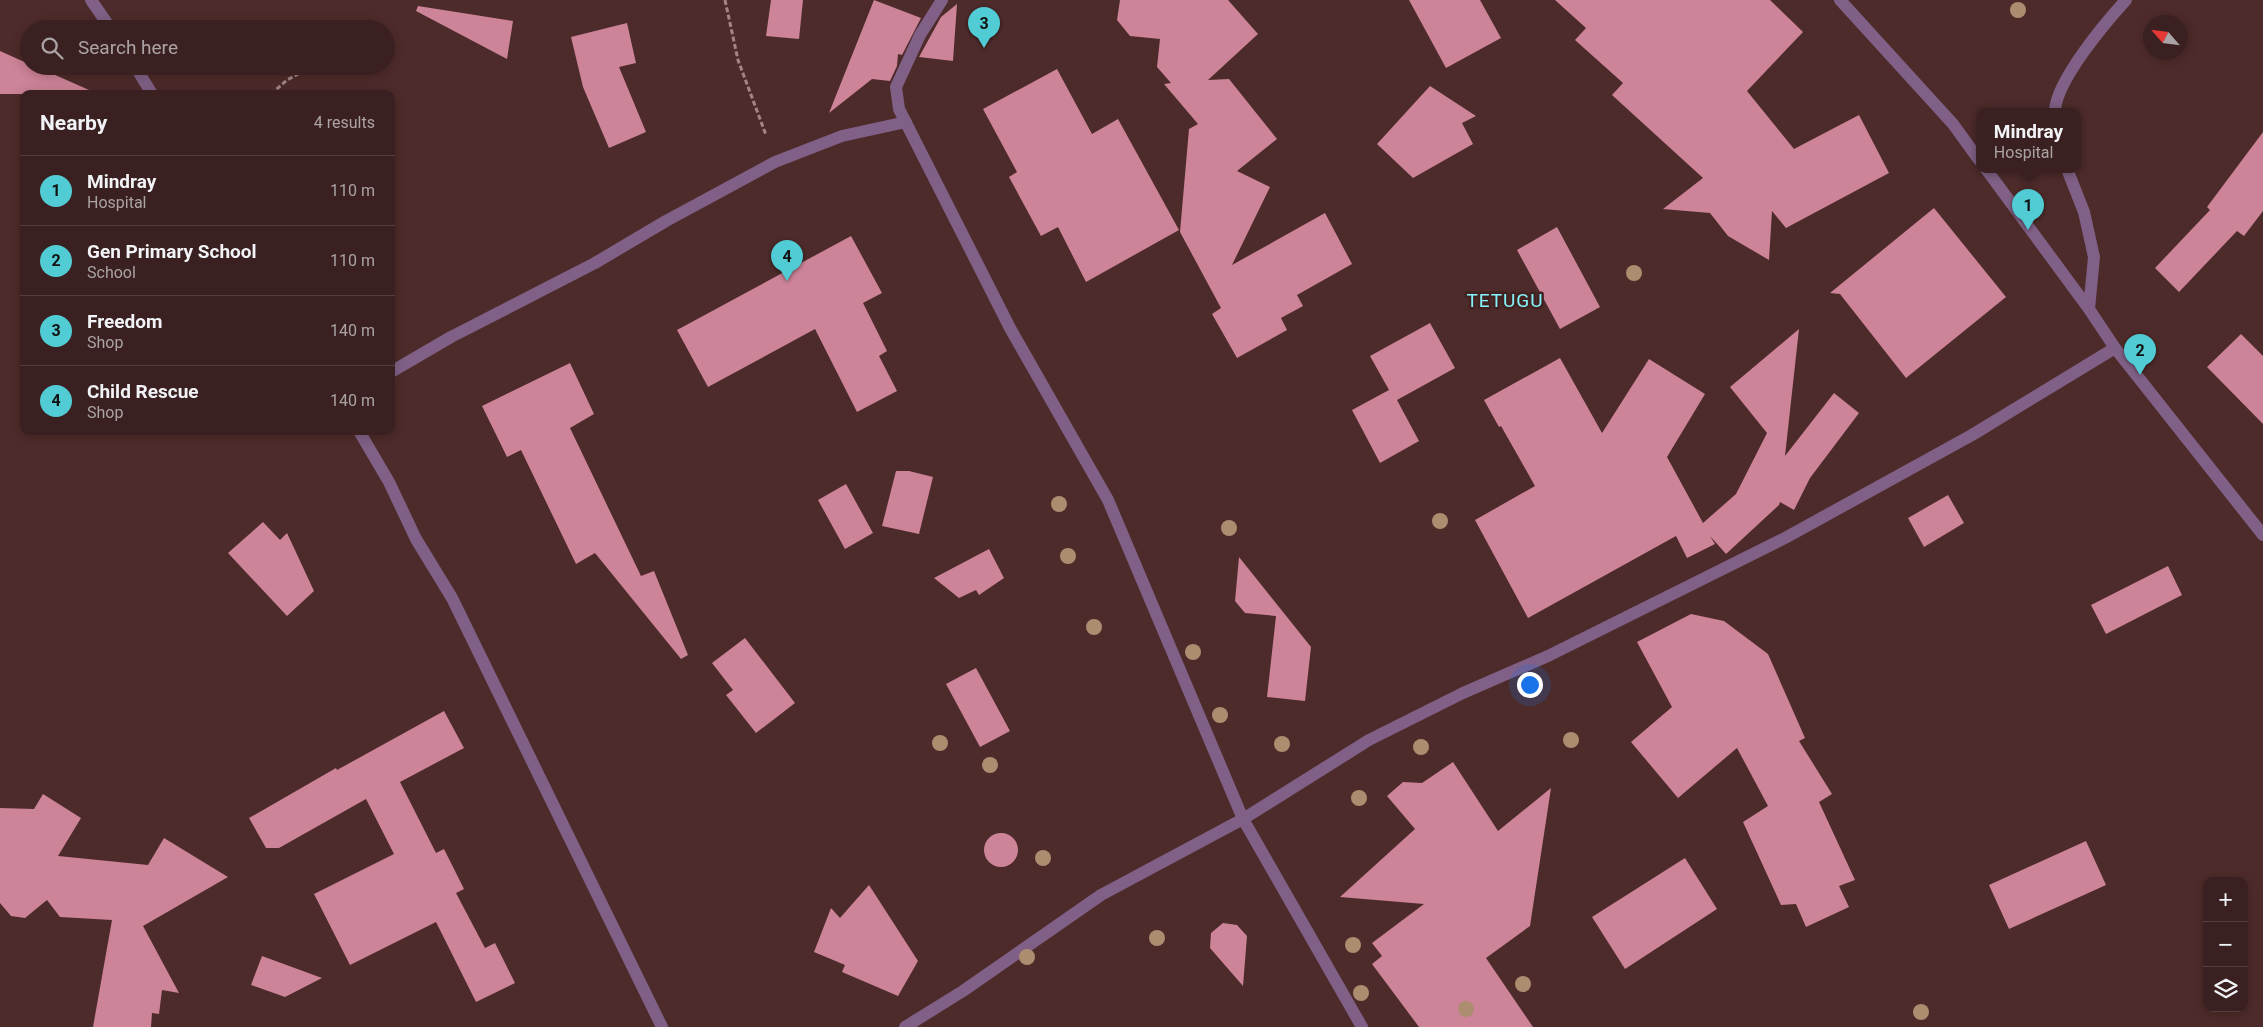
<!DOCTYPE html>
<meta charset="utf-8">
<style>
:root{--surface:#3a2020;--page:#412829;--text:#f1f3f6;--muted:#aba3a5;--line:#543e3e;--accent:#51ccd4}
body{margin:0;font-family:Roboto,sans-serif;background:var(--page);color:var(--text)}
.controls{position:absolute;right:15px;bottom:15px;display:grid;overflow:hidden;border-radius:10px;box-shadow:0 2px 12px #0003}
.controls button{width:45px;height:45px;display:grid;place-items:center;padding:0;border:0;border-bottom:1px solid var(--line);background:var(--surface);color:var(--text);font:25px sans-serif}
.compass{position:absolute;left:2143px;top:15px;width:45px;height:45px;border-radius:50%;background:var(--surface);box-shadow:0 2px 12px #0003;rotate:298deg}
.you{position:absolute;left:1529px;top:684px;width:18px;height:18px;margin:-12px;border:4px solid #fff;border-radius:50%;background:#1a73e8;box-shadow:0 0 0 8px #1a73e833}
.badge{display:grid;place-items:center;width:32px;height:32px;border-radius:50%;background:var(--accent);color:#111;font-size:16px;font-weight:700}
.pin{position:absolute;translate:-50% -41px;filter:drop-shadow(0 1px 2px #0008)}
.pin::after{content:'';position:absolute;top:26px;width:18px;height:15px;background:inherit;clip-path:polygon(0 0,100% 0,50% 100%)}
.popup{position:absolute;left:1976px;top:108px;width:105px;height:65px;box-sizing:border-box;display:grid;place-content:center;border-radius:10px;background:var(--surface);filter:drop-shadow(0 1px 4px #0005);font-size:16px;white-space:nowrap;color:var(--muted)}
.popup b{font-size:19px;color:var(--text)}
.popup::after{content:'';position:absolute;left:50%;top:100%;margin-left:-10px;border:10px solid transparent;border-top-color:var(--surface)}
.list{margin:0;padding:0;list-style:none}
h2{display:flex;justify-content:space-between;align-items:center;height:65px;margin:0;padding:0 20px;font-size:21px}
h2 small{font-size:16px;font-weight:400;color:var(--muted)}
.list li{display:grid;grid-template-columns:32px 1fr auto;gap:15px;align-items:center;box-sizing:border-box;height:70px;padding:0 20px;border-top:1px solid var(--line)}
.list b{display:block;font-size:19px;white-space:nowrap}
.list p{margin:0;font-size:16px;white-space:nowrap;color:var(--muted)}
.list em{font-size:16px;font-style:normal;color:var(--muted)}
.icon{flex:none;width:28px;height:28px;fill:none;stroke:currentColor;stroke-width:2;stroke-linecap:round;stroke-linejoin:round}
.map{position:relative;flex:none;width:2263px;height:1027px;overflow:hidden}
.search{position:absolute;background:var(--surface);box-shadow:0 2px 12px #0003;left:20px;top:20px;width:375px;height:55px;display:flex;align-items:center;gap:12px;box-sizing:border-box;padding:0 18px;border-radius:28px;color:var(--muted);font-size:19px}
.panel{position:absolute;background:var(--surface);box-shadow:0 2px 12px #0003;left:20px;top:90px;width:375px;height:345px;border-radius:10px}
.map>svg:first-child{display:block}
.building{fill:#cd8398}
.lines{fill:none;stroke-linecap:round;stroke-linejoin:round}
.path{stroke:#a18684;stroke-width:3;stroke-dasharray:5 2.5;stroke-linecap:butt}
.street{stroke:#806086;stroke-width:12}
.tree{fill:#ad8d70}
.labels{text-anchor:middle;stroke-width:5;stroke-linejoin:round;paint-order:stroke}
.quarter-label{font-size:19px;letter-spacing:1px;fill:#86f2f9;stroke:#422121}
</style>
<div class="map">
<svg width="2263" height="1027" viewBox="0 0 2263 1027">
<rect width="100%" height="100%" fill="#4d2b2a"/>
<!-- building -->
<path class="building" d="M771 0H803L799 39 766 36Z
M874 0 921 18 902 55 898 54 897 66 890 81 872 79 829 113Z
M1120 0H1228L1258 34 1208 80 1229 79 1277 139 1237 171 1270 187 1232 265 1325 213 1352 264 1297 295 1303 306 1281 318 1287 330 1237 358 1212 314 1221 308 1180 232 1189 129 1198 124 1164 84 1171 83 1157 67 1160 39 1130 36 1117 20Z
M1409 0H1480L1501 38 1446 68Z
M1555 0H1770L1803 32 1747 91 1794 149 1859 115 1889 173 1786 228 1772 211 1769 260 1728 236 1710 213 1663 209 1703 178 1612 95 1623 83 1575 40 1586 28Z
M957 4 953 61 919 57 941 17Z
M418 6 513 21 507 59 416 11Z
M627 23 636 63 619 67 646 132 609 148 583 87 571 37Z
M0 51 29 64V66H35L98 94H0Z
M1057 69 1092 134 1118 119 1179 230 1086 282 1058 227 1041 236 1009 177 1017 172 983 109Z
M1430 86 1476 116 1462 123 1473 144 1413 178 1377 144Z
M2263 132V211L2244 236 2237 231 2179 292 2155 268 2210 210 2207 207Z
M1934 208 2006 297 1906 378 1840 294 1830 293Z
M1557 227 1600 307 1560 329 1517 250Z
M851 236 882 293 863 303 887 351 879 356 897 391 857 412 815 329 708 387 677 330Z
M1430 323 1455 368 1397 400 1419 441 1380 463 1352 410 1389 390 1370 356Z
M1799 329 1785 456 1834 393 1859 413 1810 478 1794 510 1780 502 1779 505 1726 554 1710 536 1715 544 1687 558 1676 536 1528 618 1475 520 1535 486 1501 426 1499 427 1484 400 1560 358 1602 433 1649 359 1705 394 1667 457 1703 523 1736 494 1767 433 1730 387Z
M2241 334 2263 356V424L2207 367Z
M570 363 594 414 570 428 641 576 654 571 688 655 681 659 595 553 576 564 521 450 507 457 482 406Z
M896 471H909L933 477 919 534 882 526Z
M846 484 873 533 845 549 818 500Z
M1948 495 1964 523 1924 547 1908 518Z
M263 522 280 540 287 533 314 591 287 616 228 553Z
M989 549 1004 578 979 595 976 590 959 598 934 578Z
M1239 557 1311 647 1305 701 1267 697 1276 616 1245 613 1235 601Z
M2168 566 2182 595 2106 634 2091 605Z
M1691 614 1724 621 1768 654 1805 738 1799 741 1832 794 1819 802 1855 880 1839 886 1849 907 1806 927 1796 904 1781 905 1743 822 1768 806 1737 748 1678 798 1631 742 1672 707 1637 642Z
M745 638 795 703 756 733 726 695 733 690 712 663Z
M976 668 1010 731 980 747 946 684Z
M444 711 464 748 400 782 436 853 444 849 464 889 456 893 485 948 495 943 515 983 476 1002 436 922 350 965 314 894 394 854 366 799 279 848H266L249 818 336 768 337 770Z
M1453 762 1498 831 1551 788 1530 926 1486 958 1533 1027H1419L1372 964 1382 956 1372 943 1424 904 1340 897 1415 829 1387 796 1403 782 1422 783Z
M43 794 81 818 58 856 148 865 164 838 228 877 143 926 179 993 162 990 159 1014 152 1013 151 1027H93L112 920 60 917 47 900 25 918 11 916 0 903V808L34 809Z
M984 850a17 17 0 1 1 34 0a17 17 0 1 1-34 0Z
M2086 841 2106 885 2009 929 1989 885Z
M1685 858 1717 909 1625 969 1592 917Z
M869 885 918 961 898 996 842 972 845 965 814 952 831 908 840 918Z
M1223 923 1237 925 1247 936 1243 986 1210 948 1211 933Z
M262 956 322 978 285 997 251 985Z"/>
<g class="lines">
<!-- path -->
<path class="path" d="M725 0 738 60 766 135
M271 94 287 80 302 72"/>
<!-- street -->
<path class="street" d="M91 0 111 29
M942 0 920 35 896 87 899 109 1010 328 1108 500 1243 819 1362 1027
M1840 0 1953 124 1979 160
M135 66 152 94
M2055 111C2056 81 2105 23 2126 0
M1986 169 2089 309 2115 348 2263 535
M2067 169 2084 212 2094 257 2089 309
M391 372 451 337 595 263 666 221 775 162 842 136 906 122
M359 431 389 482 416 539 452 598 662 1027
M905 1027 963 991 1101 895 1243 819 1369 740 1463 693 1548 656 1785 538 1972 435 2115 348"/>
</g>
<!-- trees -->
<g class="tree">
<circle cx="2018" cy="10" r="8"/>
<circle cx="1634" cy="273" r="8"/>
<circle cx="1059" cy="504" r="8"/>
<circle cx="1440" cy="521" r="8"/>
<circle cx="1229" cy="528" r="8"/>
<circle cx="1068" cy="556" r="8"/>
<circle cx="1094" cy="627" r="8"/>
<circle cx="1193" cy="652" r="8"/>
<circle cx="1220" cy="715" r="8"/>
<circle cx="1571" cy="740" r="8"/>
<circle cx="940" cy="743" r="8"/>
<circle cx="1282" cy="744" r="8"/>
<circle cx="1421" cy="747" r="8"/>
<circle cx="990" cy="765" r="8"/>
<circle cx="1359" cy="798" r="8"/>
<circle cx="1043" cy="858" r="8"/>
<circle cx="1157" cy="938" r="8"/>
<circle cx="1353" cy="945" r="8"/>
<circle cx="1027" cy="957" r="8"/>
<circle cx="1523" cy="984" r="8"/>
<circle cx="1361" cy="993" r="8"/>
<circle cx="1466" cy="1009" r="8"/>
<circle cx="1921" cy="1012" r="8"/>
</g>
<g class="labels">
<!-- quarter labels -->
<g class="quarter-label">
<text x="1505" y="307">TETUGU</text>
</g>
</g>
</svg>
<div class="controls">
<button>+</button>
<button>−</button>
<button><svg class="icon" aria-label="layers" viewBox="0 0 24 24"><path d="M12 4l9 5-9 5-9-5zM3 14l9 5 9-5"/></svg></button>
</div>
<svg class="compass" viewBox="-18 -18 36 36"><path d="M0-13l5 13h-10z" fill="#e53935"/><path d="M0 13l5-13h-10z" fill="#aba3a5"/></svg>
<div class="you"></div>
<div class="pin badge" style="left:2028px;top:230px">1</div>
<div class="popup"><b>Mindray</b>Hospital</div>
<div class="pin badge" style="left:2140px;top:375px">2</div>
<div class="pin badge" style="left:984px;top:48px">3</div>
<div class="pin badge" style="left:787px;top:281px">4</div>
<div class="search"><svg class="icon" aria-label="search" viewBox="0 0 24 24"><circle cx="10" cy="10" r="6"/><path d="M15 15l6 6"/></svg>Search here</div>
<section class="panel">
<h2>Nearby<small>4 results</small></h2>
<ul class="list">
<li><span class="badge">1</span><div><b>Mindray</b><p>Hospital</p></div><em>110 m</em></li>
<li><span class="badge">2</span><div><b>Gen Primary School</b><p>School</p></div><em>110 m</em></li>
<li><span class="badge">3</span><div><b>Freedom</b><p>Shop</p></div><em>140 m</em></li>
<li><span class="badge">4</span><div><b>Child Rescue</b><p>Shop</p></div><em>140 m</em></li>
</ul>
</section>
</div>
